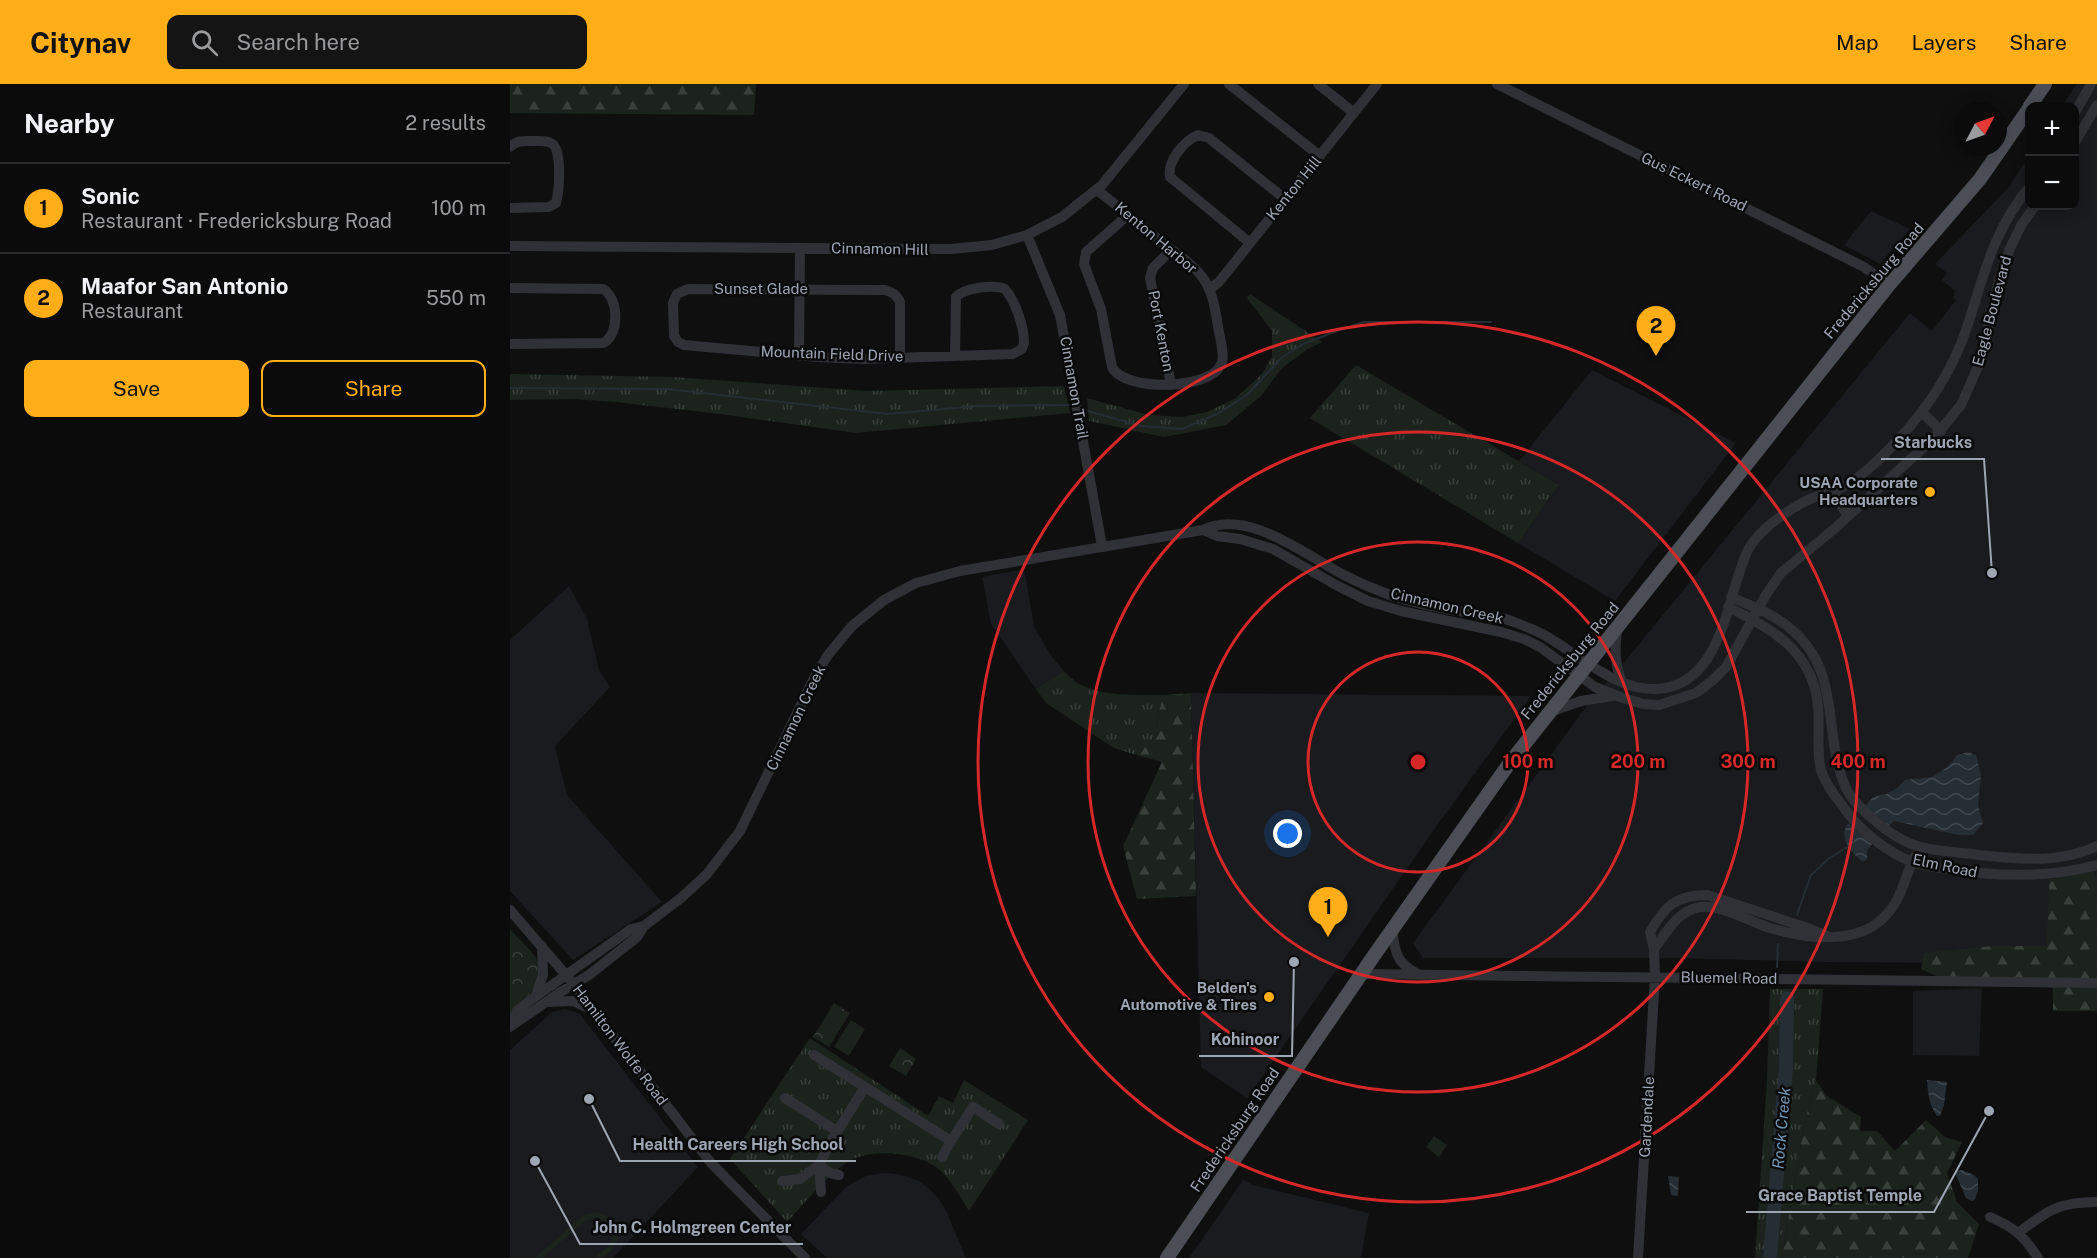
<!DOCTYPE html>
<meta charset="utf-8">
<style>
:root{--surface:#0b0b0c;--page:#141415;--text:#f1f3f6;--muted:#9a9b9d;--line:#2b2b2d;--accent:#ffae18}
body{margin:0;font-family:"Public Sans",sans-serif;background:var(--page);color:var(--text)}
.controls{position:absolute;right:18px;top:18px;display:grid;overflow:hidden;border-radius:12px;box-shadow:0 3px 15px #0003}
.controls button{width:54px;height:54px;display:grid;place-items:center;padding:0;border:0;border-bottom:2px solid var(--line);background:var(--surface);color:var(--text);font:30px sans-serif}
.compass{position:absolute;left:1443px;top:18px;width:54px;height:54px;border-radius:50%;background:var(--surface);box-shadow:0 3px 15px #0003;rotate:49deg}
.you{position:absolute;left:778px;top:750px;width:21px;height:21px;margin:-15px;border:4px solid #fff;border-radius:50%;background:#1a73e8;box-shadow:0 0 0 9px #1a73e833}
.badge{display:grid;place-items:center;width:39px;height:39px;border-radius:50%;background:var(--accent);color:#111;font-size:20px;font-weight:700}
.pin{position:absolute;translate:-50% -50px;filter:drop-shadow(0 2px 3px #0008)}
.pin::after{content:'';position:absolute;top:32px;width:21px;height:18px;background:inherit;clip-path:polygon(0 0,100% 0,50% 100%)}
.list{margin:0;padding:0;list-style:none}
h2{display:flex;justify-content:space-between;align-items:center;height:78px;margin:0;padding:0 24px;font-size:26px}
h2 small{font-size:20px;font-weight:400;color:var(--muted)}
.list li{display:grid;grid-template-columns:39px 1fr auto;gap:18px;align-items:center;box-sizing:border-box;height:90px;padding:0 24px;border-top:2px solid var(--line)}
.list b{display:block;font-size:22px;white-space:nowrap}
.list p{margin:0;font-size:20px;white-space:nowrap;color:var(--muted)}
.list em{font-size:20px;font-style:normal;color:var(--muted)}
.actions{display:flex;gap:12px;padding:18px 24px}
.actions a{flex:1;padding:14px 0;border:2px solid var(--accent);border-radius:12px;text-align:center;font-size:21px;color:var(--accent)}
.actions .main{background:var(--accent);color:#111}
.icon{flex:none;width:33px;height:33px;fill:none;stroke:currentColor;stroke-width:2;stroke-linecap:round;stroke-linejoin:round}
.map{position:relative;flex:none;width:1587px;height:1174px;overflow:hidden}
header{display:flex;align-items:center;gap:36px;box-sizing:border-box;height:84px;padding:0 30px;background:var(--accent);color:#111}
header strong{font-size:28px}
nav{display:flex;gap:33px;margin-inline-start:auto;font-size:21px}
.search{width:420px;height:54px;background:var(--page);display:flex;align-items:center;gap:15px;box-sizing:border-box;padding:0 21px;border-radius:12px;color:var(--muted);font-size:22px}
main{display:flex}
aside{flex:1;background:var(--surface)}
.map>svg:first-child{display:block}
.built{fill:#1a1b1e}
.grass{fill:url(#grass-tufts)}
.forest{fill:url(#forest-firs)}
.park{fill:url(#park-crowns)}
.garden{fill:#1b231c}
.water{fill:url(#water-waves)}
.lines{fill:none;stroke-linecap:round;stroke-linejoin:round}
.stream{stroke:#252e35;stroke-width:2}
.river{stroke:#252e35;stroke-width:14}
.minor{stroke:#303136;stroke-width:10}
.major{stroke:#4b4e55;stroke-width:14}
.ring{fill:none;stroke:#d62828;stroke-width:3}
.poi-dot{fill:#ffae18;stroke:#0a0a0b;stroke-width:2}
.labels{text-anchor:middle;stroke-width:5;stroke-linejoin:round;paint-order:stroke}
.street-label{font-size:15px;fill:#9ea5b3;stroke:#0a0a0b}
.poi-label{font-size:15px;font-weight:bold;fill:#9ea5b3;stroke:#0a0a0b;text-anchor:end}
.water-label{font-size:16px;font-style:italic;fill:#7195b3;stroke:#0a0a0b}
.centre{fill:#d62828;stroke:#0a0a0b;stroke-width:3}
.ring-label{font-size:18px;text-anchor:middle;font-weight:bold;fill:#d62828;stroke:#0a0a0b;stroke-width:5;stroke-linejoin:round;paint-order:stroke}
.leader{fill:none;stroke:#9ea5b3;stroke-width:2}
.callout-dot{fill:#9ea5b3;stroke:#0a0a0b;stroke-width:2}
.callout-label{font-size:16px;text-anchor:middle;font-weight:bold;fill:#9ea5b3;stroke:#0a0a0b;stroke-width:5;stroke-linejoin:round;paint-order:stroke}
</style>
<header>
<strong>Citynav</strong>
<div class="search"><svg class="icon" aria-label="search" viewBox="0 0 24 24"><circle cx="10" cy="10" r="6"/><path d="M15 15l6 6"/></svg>Search here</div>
<nav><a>Map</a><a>Layers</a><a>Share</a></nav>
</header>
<main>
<aside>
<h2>Nearby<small>2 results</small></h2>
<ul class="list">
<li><span class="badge">1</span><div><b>Sonic</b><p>Restaurant · Fredericksburg Road</p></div><em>100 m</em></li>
<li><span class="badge">2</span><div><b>Maafor San Antonio</b><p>Restaurant</p></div><em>550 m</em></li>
</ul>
<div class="actions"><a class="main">Save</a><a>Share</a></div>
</aside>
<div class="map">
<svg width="1587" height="1174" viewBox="0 0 1587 1174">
<defs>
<pattern id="grass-tufts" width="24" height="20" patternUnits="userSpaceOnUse" patternTransform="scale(1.5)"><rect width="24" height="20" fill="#1b231c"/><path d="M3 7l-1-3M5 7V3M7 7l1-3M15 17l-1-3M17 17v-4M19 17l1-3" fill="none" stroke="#39403b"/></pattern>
<pattern id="forest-firs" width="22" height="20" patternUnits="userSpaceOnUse" patternTransform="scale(1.5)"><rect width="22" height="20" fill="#1b231c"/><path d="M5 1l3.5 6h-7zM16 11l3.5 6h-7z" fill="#39403b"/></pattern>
<pattern id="park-crowns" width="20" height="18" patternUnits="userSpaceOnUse" patternTransform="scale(1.5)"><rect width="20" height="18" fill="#1b231c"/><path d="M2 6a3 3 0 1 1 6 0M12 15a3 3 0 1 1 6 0" fill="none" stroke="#39403b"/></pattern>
<pattern id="water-waves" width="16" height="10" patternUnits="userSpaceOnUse" patternTransform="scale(1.5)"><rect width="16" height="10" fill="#252e35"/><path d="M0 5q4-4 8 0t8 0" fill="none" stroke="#414950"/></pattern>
</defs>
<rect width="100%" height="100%" fill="#0f0f10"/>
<!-- built -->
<path class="built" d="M1567 0H1587V880L1316 878 1163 874H913L903 859 1078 620 1121 570 1400 229 1422 247 1446 216 1443 214 1445 207 1432 196 1437 189 1425 180 1499 103 1519 72 1520 122H1564V22H1552Z
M1361 127 1400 145 1370 180 1334 161Z
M1082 286 1226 359 1105 517 1008 459 1049 401 1009 377Z
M514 485 525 545 542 573 554 587 526 605 481 540 472 493Z
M59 502 77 535 89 586 100 603 45 662 57 711 152 818 63 876 0 807V556Z
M681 609 1021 612 928 740 737 1014 691 983Z
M1472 904 1469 972 1403 971V907Z
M55 925 69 929 188 1083 103 1174H0V966L42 928Z
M373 1089 389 1090 409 1097 421 1106 431 1118 437 1129 456 1174H317L291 1150 337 1102 356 1092Z
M733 1096 743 1101 859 1129 851 1174H679Z"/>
<!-- grass -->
<path class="grass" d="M740 210 812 258 796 266 771 285 751 312 716 341 654 353 579 337 577 314 639 331 672 333 697 328 726 314 751 291 762 273V247L737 214Z
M846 281 1049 401 1008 459 800 334Z
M0 290 162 293 358 307 554 302 560 329 346 349 210 330 106 318 62 315 0 316Z
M554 587C558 591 563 597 569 600 594 613 627 611 654 611L646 636 649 648C641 659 636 658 630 672L604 664 536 619 526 605Z
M1260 905H1313L1306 997 1295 1036 1272 1174H1245L1257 997Z
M300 954 418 1032 429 1012 443 1019 454 996 518 1036 459 1127C450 1113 440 1093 426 1083 403 1067 355 1063 333 1081 312 1097 295 1119 277 1138L220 1075Z"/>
<!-- forest -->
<path class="forest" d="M0 0H246L244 31 0 29Z
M681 609 686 812 627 815 613 762 652 678 630 672C636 658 641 659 649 648L646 636 654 611Z
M1583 787 1587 796V927H1543V905L1541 895 1428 893 1411 885 1414 869 1483 862H1537L1539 796Z
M1306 997 1317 1012 1351 1033 1350 1047H1367L1385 1067 1416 1036 1435 1053 1452 1058 1437 1089 1447 1118 1469 1140 1458 1174H1272L1295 1036Z"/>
<!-- park -->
<path class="park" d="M0 845C8 855 19 863 26 874 38 896 13 918 0 932Z
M324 919 340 929 319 963 303 953Z
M390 964 406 975 396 992 379 982Z"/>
<!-- garden -->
<path class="garden" d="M324 927 334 933 320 955 310 949Z
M341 936 355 945 339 972 324 963Z
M924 1052 937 1061 929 1073 916 1063Z
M84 1128C99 1130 113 1143 106 1159 103 1166 97 1170 92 1174H84C90 1169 98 1164 101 1157 109 1139 89 1130 75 1137L32 1174H24L73 1132Z"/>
<!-- water -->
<path class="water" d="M1458 668 1466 671 1471 691 1468 721 1473 739 1463 751H1448L1384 737 1379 742 1355 722 1363 713 1376 710 1386 705 1395 696 1422 693 1439 682 1447 671Z
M1339 739 1362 760 1357 767V775L1353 778C1342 770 1326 751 1339 739Z
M1417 996 1437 998 1434 1021 1430 1032H1427C1419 1021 1418 1009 1417 996Z
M1452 1086 1464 1091 1468 1095V1107L1465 1115 1462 1117 1456 1114 1446 1091V1087Z
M1158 1092 1169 1093 1168 1112 1161 1111Z"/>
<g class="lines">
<!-- stream -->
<path class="stream" d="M0 304 157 305 377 330 468 322 559 321
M578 327 631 342 672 345 707 330 737 311 771 274 793 260 829 246 854 238H981
M1287 831 1301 791 1318 775 1341 761
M1267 883 1268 860"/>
<!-- river -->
<path class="river" d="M1260 1174 1276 983 1277 914"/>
<!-- minor -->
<path class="minor" d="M719 0 810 72
M808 0 844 29
M987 0 1354 183 1379 201
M1564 30 1581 0
M1564 60 1587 21
M0 63C7 56 13 57 22 57 28 57 36 56 41 59 53 64 49 108 46 119L39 123 0 124
M587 106C610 124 633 143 655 161 668 171 683 180 693 194 703 208 705 225 708 242 709 252 715 268 712 278 704 307 614 308 602 283L591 225 574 180 576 168 618 131
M517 151 550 231 592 462
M740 159 660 93C657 77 674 57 688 51L699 54 775 115
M0 162 441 165 482 161 517 151 552 133 592 101 674 0
M661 166 643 184 640 194 661 301
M0 204 93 205C109 214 110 251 93 259L0 260
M699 206 709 198 867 0
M289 271 290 164
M390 274V218C386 210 382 208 375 206L178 205 167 210 163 219 164 252 168 258 174 261 307 273 355 275 503 270 512 265 514 259C514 243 506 218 495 205 484 200 454 204 446 213L445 272
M1412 328 1431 347
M1323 408 1338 432
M693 446 707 452 730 455 763 465 826 501 858 517 891 527 991 548 1014 555 1030 563 1085 603 1110 613 1133 620 1149 621 1186 609 1202 597 1216 583 1257 509 1271 489 1324 445 1424 354 1451 321 1470 278 1488 200 1500 164 1512 140 1525 122
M1221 513C1241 522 1264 530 1281 545 1334 589 1311 653 1337 706 1343 718 1354 727 1364 736 1378 748 1394 759 1411 763 1430 768 1451 768 1470 771 1508 775 1552 780 1587 762
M1218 523C1262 545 1303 567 1308 622 1310 643 1306 665 1311 686 1315 699 1324 711 1332 721 1348 745 1375 767 1402 778 1413 782 1426 783 1438 785 1488 793 1538 794 1587 781
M1107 544C1105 564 1104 579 1112 598
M1040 628 1071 617 1103 612
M0 826 56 891 201 1079 295 1174
M882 845C885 868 886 879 908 890
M1144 865C1157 848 1167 827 1190 823 1210 820 1241 838 1260 844 1296 855 1350 862 1377 830 1392 814 1395 792 1405 772
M851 890 1587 899
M26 911 33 891 32 862
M38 918 63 917 80 925
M0 941 7 927 18 918 121 845 134 842
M0 943 49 909 79 891 127 853 134 842 171 814 197 790 230 747 306 590 318 571 342 542 374 516 406 499 450 487 693 446C737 424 794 470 832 490 849 499 866 506 883 512 919 524 959 528 996 535 1009 540 1022 544 1034 551 1067 569 1105 607 1146 605 1208 602 1215 527 1232 481 1234 475 1236 469 1239 464 1249 446 1279 425 1298 416 1312 409 1327 408 1340 399 1357 388 1373 372 1387 357 1417 325 1442 287 1456 246 1474 192 1482 148 1520 102
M355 1003 441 1057 463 1023 489 1040
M275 1014 327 1047
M432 1073 441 1057
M309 1081 311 1108
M309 1081 320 1089 329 1091
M272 1097 290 1095 309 1081 320 1059 355 1003 304 971
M1480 1133C1504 1143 1514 1152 1528 1174
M1508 1149C1538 1126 1549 1118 1587 1118
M1128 1174 1145 892 1144 865 1140 848C1155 822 1166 811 1197 811L1295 843 1317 852"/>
<!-- major -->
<path class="major" d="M1520 22 1535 0
M657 1174 865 870 1001 677 1379 201 1470 95 1520 23"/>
</g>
<!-- distance rings -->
<g class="ring">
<circle cx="908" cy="678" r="110"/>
<circle cx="908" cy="678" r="220"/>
<circle cx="908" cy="678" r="330"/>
<circle cx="908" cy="678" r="440"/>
</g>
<!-- markers -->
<g class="poi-dot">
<circle cx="1420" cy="408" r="6"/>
<circle cx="759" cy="913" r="6"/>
</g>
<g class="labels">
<!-- street labels -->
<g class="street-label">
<text transform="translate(1184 98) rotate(26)" y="5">Gus Eckert Road</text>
<text transform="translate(784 104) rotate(-51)" y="5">Kenton Hill</text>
<text transform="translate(646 154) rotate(40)" y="5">Kenton Harbor</text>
<text transform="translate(370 165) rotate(1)" y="5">Cinnamon Hill</text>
<text transform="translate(1364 197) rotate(-50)" y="5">Fredericksburg Road</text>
<text x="251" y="210">Sunset Glade</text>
<text transform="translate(1482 227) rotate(-75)" y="5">Eagle Boulevard</text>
<text transform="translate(651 247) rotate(79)" y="5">Port Kenton</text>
<text transform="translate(322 270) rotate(2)" y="5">Mountain Field Drive</text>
<text transform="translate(564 304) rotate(80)" y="5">Cinnamon Trail</text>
<text transform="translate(937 522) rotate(13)" y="5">Cinnamon Creek</text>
<text transform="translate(1060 577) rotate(-51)" y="5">Fredericksburg Road</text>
<text transform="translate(286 634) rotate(-64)" y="5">Cinnamon Creek</text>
<text transform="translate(1435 782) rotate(12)" y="5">Elm Road</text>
<text transform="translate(1219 894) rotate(1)" y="5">Bluemel Road</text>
<text transform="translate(110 961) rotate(53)" y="5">Hamilton Wolfe Road</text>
<text transform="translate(1137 1033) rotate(-87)" y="5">Gardendale</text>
<text transform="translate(725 1046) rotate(-56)" y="5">Fredericksburg Road</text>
</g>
<!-- poi labels -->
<g class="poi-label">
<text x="1408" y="404">USAA Corporate<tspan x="1408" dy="17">Headquarters</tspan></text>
<text x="747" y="909">Belden's<tspan x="747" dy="17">Automotive &amp; Tires</tspan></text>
</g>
<!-- water labels -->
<g class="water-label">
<text transform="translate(1271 1044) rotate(-85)" y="6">Rock Creek</text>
</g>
</g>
<circle cx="908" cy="678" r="9" class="centre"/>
<g class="ring-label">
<text x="1018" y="684">100 m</text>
<text x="1128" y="684">200 m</text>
<text x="1238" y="684">300 m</text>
<text x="1348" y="684">400 m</text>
</g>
<!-- callouts -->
<path class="leader" d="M1482 489L1474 375H1371M784 878L782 972H689M79 1015L110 1077H346M1479 1027L1424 1128H1236M25 1077L70 1160H293"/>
<g class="callout-dot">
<circle cx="1482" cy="489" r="6"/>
<circle cx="784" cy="878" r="6"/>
<circle cx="79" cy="1015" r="6"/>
<circle cx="1479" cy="1027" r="6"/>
<circle cx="25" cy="1077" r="6"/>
</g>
<g class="callout-label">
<text x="1423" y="364">Starbucks</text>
<text x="735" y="961">Kohinoor</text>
<text x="228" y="1066">Health Careers High School</text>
<text x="1330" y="1117">Grace Baptist Temple</text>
<text x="182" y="1149">John C. Holmgreen Center</text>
</g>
</svg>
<div class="controls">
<button>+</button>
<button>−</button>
</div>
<svg class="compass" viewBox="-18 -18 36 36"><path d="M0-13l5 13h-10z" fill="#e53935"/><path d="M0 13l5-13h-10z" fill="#9a9b9d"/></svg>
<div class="you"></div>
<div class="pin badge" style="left:818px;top:853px">1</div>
<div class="pin badge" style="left:1146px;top:272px">2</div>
</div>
</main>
